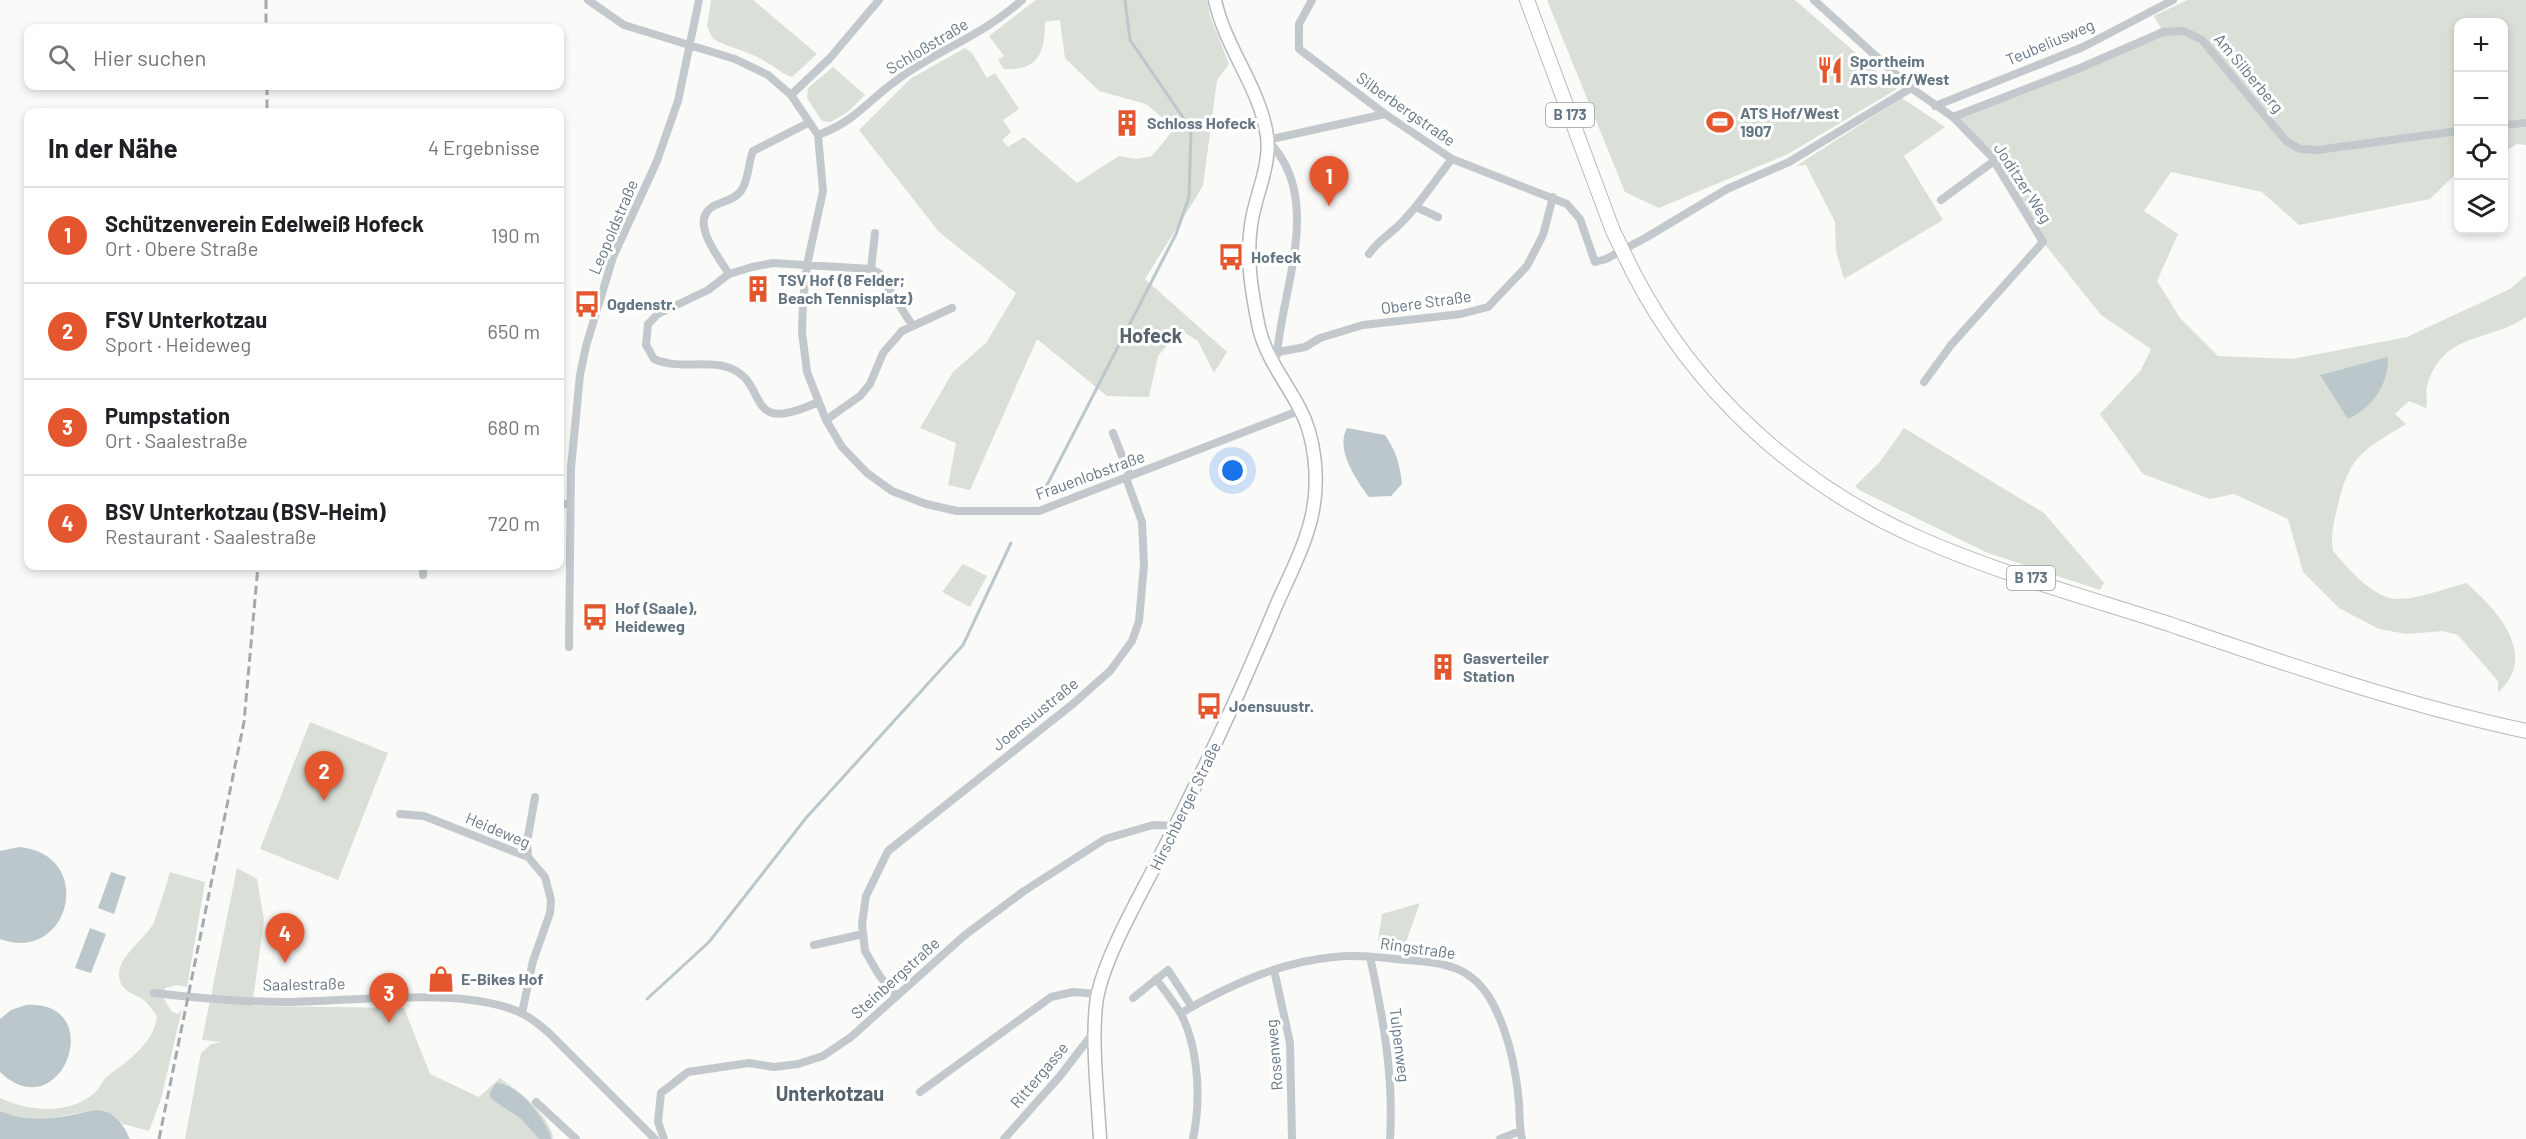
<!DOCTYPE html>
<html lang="de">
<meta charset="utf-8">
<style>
:root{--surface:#fff;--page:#f6f6f6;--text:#202124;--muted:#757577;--line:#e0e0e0;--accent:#e4572e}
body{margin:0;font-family:Barlow,sans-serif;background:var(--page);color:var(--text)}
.controls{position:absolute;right:18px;top:18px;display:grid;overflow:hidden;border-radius:12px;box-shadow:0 3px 9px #0003}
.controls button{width:54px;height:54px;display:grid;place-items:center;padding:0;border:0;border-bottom:2px solid var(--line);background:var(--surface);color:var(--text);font:30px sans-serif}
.you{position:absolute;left:1233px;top:471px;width:21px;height:21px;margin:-15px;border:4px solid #fff;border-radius:50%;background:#1a73e8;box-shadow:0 0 0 9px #1a73e833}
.badge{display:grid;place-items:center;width:39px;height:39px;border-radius:50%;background:var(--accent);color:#fff;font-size:20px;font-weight:700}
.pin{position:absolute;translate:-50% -50px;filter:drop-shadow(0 2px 3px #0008)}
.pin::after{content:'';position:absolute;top:32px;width:21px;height:18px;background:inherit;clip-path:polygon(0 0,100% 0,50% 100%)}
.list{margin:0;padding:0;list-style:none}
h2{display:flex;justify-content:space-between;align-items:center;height:78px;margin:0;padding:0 24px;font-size:26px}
h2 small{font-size:20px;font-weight:400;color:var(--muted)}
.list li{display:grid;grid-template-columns:39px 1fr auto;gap:18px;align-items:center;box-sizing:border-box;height:96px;padding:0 24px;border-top:2px solid var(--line)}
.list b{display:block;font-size:22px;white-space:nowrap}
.list p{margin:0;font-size:20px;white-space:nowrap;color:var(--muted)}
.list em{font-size:20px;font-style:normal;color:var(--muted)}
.icon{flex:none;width:33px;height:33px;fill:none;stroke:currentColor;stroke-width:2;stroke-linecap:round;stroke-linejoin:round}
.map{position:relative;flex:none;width:2526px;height:1139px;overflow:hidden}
.search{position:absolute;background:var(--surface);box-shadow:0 3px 9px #0003;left:24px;top:24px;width:540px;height:66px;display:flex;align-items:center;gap:15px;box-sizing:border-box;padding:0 21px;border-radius:12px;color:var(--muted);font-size:22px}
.panel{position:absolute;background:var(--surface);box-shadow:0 3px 9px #0003;left:24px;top:108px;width:540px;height:462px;border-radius:12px}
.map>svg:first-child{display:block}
.green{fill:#dadfd7}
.water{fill:#bbc7cb}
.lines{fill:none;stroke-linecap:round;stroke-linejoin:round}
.stream{stroke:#bbc7cb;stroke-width:3}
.secondary-casing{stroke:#b3babf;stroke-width:15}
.primary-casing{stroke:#b5babe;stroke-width:16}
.minor{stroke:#c3c8cc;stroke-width:8}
.secondary{stroke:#fff;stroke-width:12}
.primary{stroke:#fff;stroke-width:14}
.rail{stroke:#a2aab0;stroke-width:3;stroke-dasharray:9 4.5;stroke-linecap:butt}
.primary-bridge-casing{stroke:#b5babe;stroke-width:16;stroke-linecap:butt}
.primary-bridge{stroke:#fff;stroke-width:14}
.labels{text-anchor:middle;stroke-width:6;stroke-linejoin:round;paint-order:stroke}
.shield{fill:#fff;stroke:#939fa8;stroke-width:1.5}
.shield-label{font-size:15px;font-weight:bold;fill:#657683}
.street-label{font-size:16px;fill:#657683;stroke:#fff}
.poi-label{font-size:16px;font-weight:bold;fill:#657683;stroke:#fff;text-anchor:start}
.quarter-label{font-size:20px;font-weight:bold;fill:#57646e;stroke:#fff}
</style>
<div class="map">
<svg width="2526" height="1139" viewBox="0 0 2526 1139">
<rect width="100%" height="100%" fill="#fafaf8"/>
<!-- green -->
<path class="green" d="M711 0H753L817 54 792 77C784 75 778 69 771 65 753 52 732 49 713 39L707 26Z
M1036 0H1207L1210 16 1229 64 1217 80 1203 186 1145 279 1227 352 1214 373 1198 341 1180 330 1158 356 1149 397 1107 396 1037 339 970 490 948 485 956 443 920 428 953 372 986 343 1016 293 939 232 859 130 910 79 965 48 972 53 987 78 995 73 1019 109 1003 120 1011 132 1002 140 1008 147 1024 137 1077 183 1119 156 1136 159 1152 156 1175 128 1146 104 1099 91 1065 58 1060 20 1045 22C1045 53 1038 71 1004 69L998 60 1004 56 989 36Z
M1547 0H1795L1897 89 1788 154 1659 208 1625 192Z
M2187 0H2526V123L2504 125V22H2458V172L2430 199 2299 225 2262 192 2171 172 2144 211 2178 234 2157 281 2180 318 2218 356 2292 359 2407 337 2510 289 2526 275V317C2488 343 2443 331 2427 386 2425 393 2428 401 2426 408L2409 401 2395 414 2406 424C2364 450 2350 454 2338 505 2334 521 2330 535 2333 551 2347 567 2369 593 2390 598 2408 603 2447 588 2466 583 2490 603 2526 640 2512 674 2509 681 2503 687 2498 693V681L2458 635 2443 631 2407 634 2379 629 2339 608 2303 572 2288 519 2234 494 2210 499 2143 474 2100 414 2141 370 2151 349 2101 315 2043 242 1994 161 1953 117 2163 32 2154 16Z
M833 67 865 95 849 111 831 122 822 121 807 98 808 88Z
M1902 98 1945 127 1904 156 1943 220 1844 279 1836 251 1835 222 1806 165 1796 166Z
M2526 127V145L2517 144 2504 152V129Z
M1904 428 2044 513 2104 583 2100 590 1988 553 1859 490 1855 486 1879 463Z
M963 564 987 576 970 607 942 592Z
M310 722 388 753 338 880 260 849Z
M237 868 257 879 264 920 252 1006 404 1008 430 1074 479 1097 500 1078C522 1094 546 1111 554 1139 539 1126 523 1082 496 1083L491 1099 521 1119 539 1139H185L201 1053 211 1044 222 1042 202 1040Z
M170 872 205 882 187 987 177 985 165 988 164 999 172 1012 178 1014 182 1009 161 1099 149 1131 123 1124 115 1116 95 1110 40 1120 11 1116 0 1111V1098C27 1111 67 1115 92 1095 100 1090 102 1079 110 1074 129 1061 155 1041 157 1016 153 1011 149 1005 145 1001 136 994 124 993 120 981 113 958 146 940 154 922 160 906 165 889 170 872Z
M1420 903 1405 945 1378 941 1382 914Z"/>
<!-- water -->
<path class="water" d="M2388 357C2389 384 2372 408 2348 419L2320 375Z
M1347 428 1385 435C1396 451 1400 464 1402 484L1391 496 1369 497C1356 480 1335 449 1347 428Z
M19 847C97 854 70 965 0 939V851Z
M111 872 126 877 114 914 98 908Z
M90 928 106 934 91 973 75 968Z
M26 1005C110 1000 61 1131 0 1072V1019L11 1010Z
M496 1083C518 1082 546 1120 552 1139H539L521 1119 491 1099 490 1093Z
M95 1110C115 1111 122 1122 130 1139H0V1111C32 1125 63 1117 95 1110Z"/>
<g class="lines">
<!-- stream -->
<path class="stream" d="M1046 487 1176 234 1189 197 1191 129 1130 40 1125 0
M647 999 709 942 806 818 963 645 1011 543"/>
<defs>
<path id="secondary" d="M1100 1139C1098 1100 1090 1029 1098 993 1107 953 1139 898 1158 860 1201 777 1240 693 1276 606 1289 576 1307 543 1313 510 1319 478 1315 437 1300 409 1286 382 1266 358 1259 328 1252 294 1246 260 1251 225 1255 195 1271 167 1267 136 1260 87 1225 48 1215 0"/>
<path id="primary" d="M1527 0 1613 231
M1633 272C1694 391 1798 486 1921 539 2001 574 2089 598 2172 625 2289 665 2405 705 2526 731"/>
</defs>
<!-- secondary casing -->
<use href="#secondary" class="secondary-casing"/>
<!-- primary casing -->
<use href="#primary" class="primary-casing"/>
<!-- minor -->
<path class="minor" d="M588 0 624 25 735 59 768 75 791 95 818 135 823 191 807 265 803 302 802 332 807 372 826 420 842 447 867 473 892 491 926 504 957 511H1039L1301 410
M1312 0 1299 24V49L1385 114 1452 159 1567 204 1580 219 1595 262 1606 259 1647 237 1727 189 1789 162 1911 88
M1814 0 1911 88 1953 117 1991 156 2043 242 1951 345 1924 382
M791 95 830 58 879 0
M1935 106 2083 47 2173 0
M1953 117 2080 68 2163 32 2184 31 2202 40 2286 141 2300 149 2317 150 2458 131
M2504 125 2526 123
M818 135C856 121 866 102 897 80 937 50 982 36 1022 0
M1267 140C1325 197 1282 287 1277 355
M1267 140 1385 114
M1941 200 1994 161
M1416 207 1438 217
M1369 254C1378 240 1391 234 1402 222 1421 203 1435 180 1452 159
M871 269 875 233
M729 274C720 259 689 222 712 207 722 201 733 201 741 191 749 180 748 163 753 151L808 123
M1278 352 1305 347 1320 338 1363 325 1461 314 1488 307 1527 266 1543 235 1553 197
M818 402C740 438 772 381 727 367 704 360 680 370 654 359L646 345 648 324 658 314 708 290 729 274 752 267 773 263 871 269 879 273 912 325
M826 420 860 396 870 384 883 353 902 331 952 308
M1113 433 1130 476
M560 504H569
M423 575V566
M569 647 571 468 580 375 586 346 613 257 657 161 678 101 699 0
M400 814 424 816 528 857 545 877 551 900 550 913 533 961 522 1013
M528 857 527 842 535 797
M814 945 863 934
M1370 957C1383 1017 1394 1076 1390 1139
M1274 970 1290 1043 1292 1139
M1156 979C1164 990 1174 1002 1181 1014 1199 1049 1201 1101 1193 1139
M154 993C196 998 245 1002 287 1002 350 1002 467 985 523 1014 533 1019 541 1026 549 1033L655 1139
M896 996 879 975 865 951 862 924 866 896 888 851 1074 703 1110 671 1132 641 1139 621 1144 565 1142 522 1126 478
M1133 998 1168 970 1192 1007
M1181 1013C1228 986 1279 962 1334 957 1358 954 1383 958 1407 960 1445 963 1472 966 1492 1002 1508 1032 1516 1069 1519 1103 1520 1115 1519 1127 1522 1139
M920 1092 1051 997 1073 992 1097 994
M536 1102 576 1139
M664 1139 658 1122 661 1093 688 1072 749 1063 774 1067 798 1064 823 1056 851 1037 965 935 1024 891 1105 839 1153 825 1176 826
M1004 1139 1060 1076 1094 1032
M1500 1139 1520 1131"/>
<!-- secondary -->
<use href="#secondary" class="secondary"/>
<!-- primary -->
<use href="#primary" class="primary"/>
<!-- rail -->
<path class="rail" d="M266 0V28
M267 86V112
M159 1139 244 722 258 566"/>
<defs>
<path id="primary-bridge" d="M1613 231 1633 272"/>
</defs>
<!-- primary-bridge casing -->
<use href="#primary-bridge" class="primary-bridge-casing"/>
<!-- primary-bridge -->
<use href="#primary-bridge" class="primary-bridge"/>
</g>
<!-- icons -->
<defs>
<symbol id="restaurant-bare" viewBox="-9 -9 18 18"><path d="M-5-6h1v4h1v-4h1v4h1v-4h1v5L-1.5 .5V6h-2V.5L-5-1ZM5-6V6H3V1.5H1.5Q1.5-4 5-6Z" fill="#e4572e" stroke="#fff" stroke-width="2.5" paint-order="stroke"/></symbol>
<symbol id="stadium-bare" viewBox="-9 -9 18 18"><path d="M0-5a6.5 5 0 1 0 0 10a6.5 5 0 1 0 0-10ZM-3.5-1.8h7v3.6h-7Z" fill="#e4572e" stroke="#fff" stroke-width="2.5" paint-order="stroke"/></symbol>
<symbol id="building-bare" viewBox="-9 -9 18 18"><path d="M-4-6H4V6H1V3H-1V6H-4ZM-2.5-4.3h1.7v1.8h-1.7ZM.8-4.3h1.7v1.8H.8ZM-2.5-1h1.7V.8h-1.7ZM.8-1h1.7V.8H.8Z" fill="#e4572e" stroke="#fff" stroke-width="2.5" paint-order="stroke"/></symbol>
<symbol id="bus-bare" viewBox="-9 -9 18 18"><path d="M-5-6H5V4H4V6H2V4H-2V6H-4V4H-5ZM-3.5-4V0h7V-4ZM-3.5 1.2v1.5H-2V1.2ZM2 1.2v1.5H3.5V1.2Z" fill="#e4572e" stroke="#fff" stroke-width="2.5" paint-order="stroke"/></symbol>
<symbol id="shop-bare" viewBox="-9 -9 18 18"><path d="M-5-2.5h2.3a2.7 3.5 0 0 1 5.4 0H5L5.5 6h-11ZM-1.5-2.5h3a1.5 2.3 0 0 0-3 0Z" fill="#e4572e" stroke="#fff" stroke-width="2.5" paint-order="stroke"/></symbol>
</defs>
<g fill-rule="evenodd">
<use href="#restaurant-bare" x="1811" y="51" width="38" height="38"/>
<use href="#stadium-bare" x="1701" y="103" width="38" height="38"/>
<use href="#building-bare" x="1108" y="104" width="38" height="38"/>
<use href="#bus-bare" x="1212" y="238" width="38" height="38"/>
<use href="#building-bare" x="739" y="270" width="38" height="38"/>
<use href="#bus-bare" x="568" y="285" width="38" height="38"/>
<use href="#bus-bare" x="576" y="598" width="38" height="38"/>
<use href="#building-bare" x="1424" y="648" width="38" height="38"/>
<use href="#bus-bare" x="1190" y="687" width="38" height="38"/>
<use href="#shop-bare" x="422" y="960" width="38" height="38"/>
</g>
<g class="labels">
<!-- shield labels -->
<g class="shield">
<rect x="1546" y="103" width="48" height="24" rx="4.5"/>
<rect x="2007" y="566" width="48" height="24" rx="4.5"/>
</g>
<g class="shield-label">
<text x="1570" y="120">B 173</text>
<text x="2031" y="583">B 173</text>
</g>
<!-- street labels -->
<g class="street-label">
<text transform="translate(2050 42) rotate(-23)" y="6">Teubeliusweg</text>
<text transform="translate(927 46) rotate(-31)" y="6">Schloßstraße</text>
<text transform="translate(2249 73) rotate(50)" y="6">Am Silberberg</text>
<text transform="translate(1406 109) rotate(35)" y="6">Silberbergstraße</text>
<text transform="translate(2023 183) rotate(57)" y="6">Joditzer Weg</text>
<text transform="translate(613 227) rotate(-67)" y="6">Leopoldstraße</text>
<text transform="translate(1426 302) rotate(-8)" y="6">Obere Straße</text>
<text transform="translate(1090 475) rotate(-20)" y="6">Frauenlobstraße</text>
<text transform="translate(1035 714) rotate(-39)" y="6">Joensuustraße</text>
<text transform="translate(1185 806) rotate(-64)" y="6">Hirschberger Straße</text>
<text transform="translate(498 830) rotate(23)" y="6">Heideweg</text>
<text transform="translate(1418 948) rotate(8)" y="6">Ringstraße</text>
<text transform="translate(895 978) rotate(-42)" y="6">Steinbergstraße</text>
<text transform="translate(304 984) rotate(-1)" y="6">Saalestraße</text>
<text transform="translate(1400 1045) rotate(83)" y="6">Tulpenweg</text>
<text transform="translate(1274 1055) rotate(-95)" y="6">Rosenweg</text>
<text transform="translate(1039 1075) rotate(-50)" y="6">Rittergasse</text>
</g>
<!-- poi labels -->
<g class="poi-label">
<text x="1850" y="67">Sportheim<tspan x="1850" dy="18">ATS Hof/West</tspan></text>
<text x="1740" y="119">ATS Hof/West<tspan x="1740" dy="18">1907</tspan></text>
<text x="1147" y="129">Schloss Hofeck</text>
<text x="1251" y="263">Hofeck</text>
<text x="778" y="286">TSV Hof (8 Felder;<tspan x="778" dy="18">Beach Tennisplatz)</tspan></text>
<text x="607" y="310">Ogdenstr.</text>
<text x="615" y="614">Hof (Saale),<tspan x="615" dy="18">Heideweg</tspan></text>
<text x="1463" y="664">Gasverteiler<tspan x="1463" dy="18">Station</tspan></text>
<text x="1229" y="712">Joensuustr.</text>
<text x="461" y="985">E-Bikes Hof</text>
</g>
<!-- quarter labels -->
<g class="quarter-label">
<text x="1151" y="343">Hofeck</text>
<text x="830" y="1101">Unterkotzau</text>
</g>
</g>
</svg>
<div class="controls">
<button>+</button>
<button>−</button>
<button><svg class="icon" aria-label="locate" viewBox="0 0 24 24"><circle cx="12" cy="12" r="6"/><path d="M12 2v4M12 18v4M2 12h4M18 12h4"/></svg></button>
<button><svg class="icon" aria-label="layers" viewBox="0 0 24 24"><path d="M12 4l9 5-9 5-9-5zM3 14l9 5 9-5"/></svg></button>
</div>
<div class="you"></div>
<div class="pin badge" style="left:1329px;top:206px">1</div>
<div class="pin badge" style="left:324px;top:801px">2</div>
<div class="pin badge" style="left:389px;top:1023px">3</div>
<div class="pin badge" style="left:285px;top:963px">4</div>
<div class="search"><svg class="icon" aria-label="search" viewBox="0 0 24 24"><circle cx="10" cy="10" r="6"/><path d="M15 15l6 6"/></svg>Hier suchen</div>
<section class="panel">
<h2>In der Nähe<small>4 Ergebnisse</small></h2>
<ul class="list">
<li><span class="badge">1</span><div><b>Schützenverein Edelweiß Hofeck</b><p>Ort · Obere Straße</p></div><em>190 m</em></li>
<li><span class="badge">2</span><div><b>FSV Unterkotzau</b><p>Sport · Heideweg</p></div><em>650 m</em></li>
<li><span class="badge">3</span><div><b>Pumpstation</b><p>Ort · Saalestraße</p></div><em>680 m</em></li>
<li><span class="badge">4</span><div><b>BSV Unterkotzau (BSV-Heim)</b><p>Restaurant · Saalestraße</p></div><em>720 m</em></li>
</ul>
</section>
</div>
